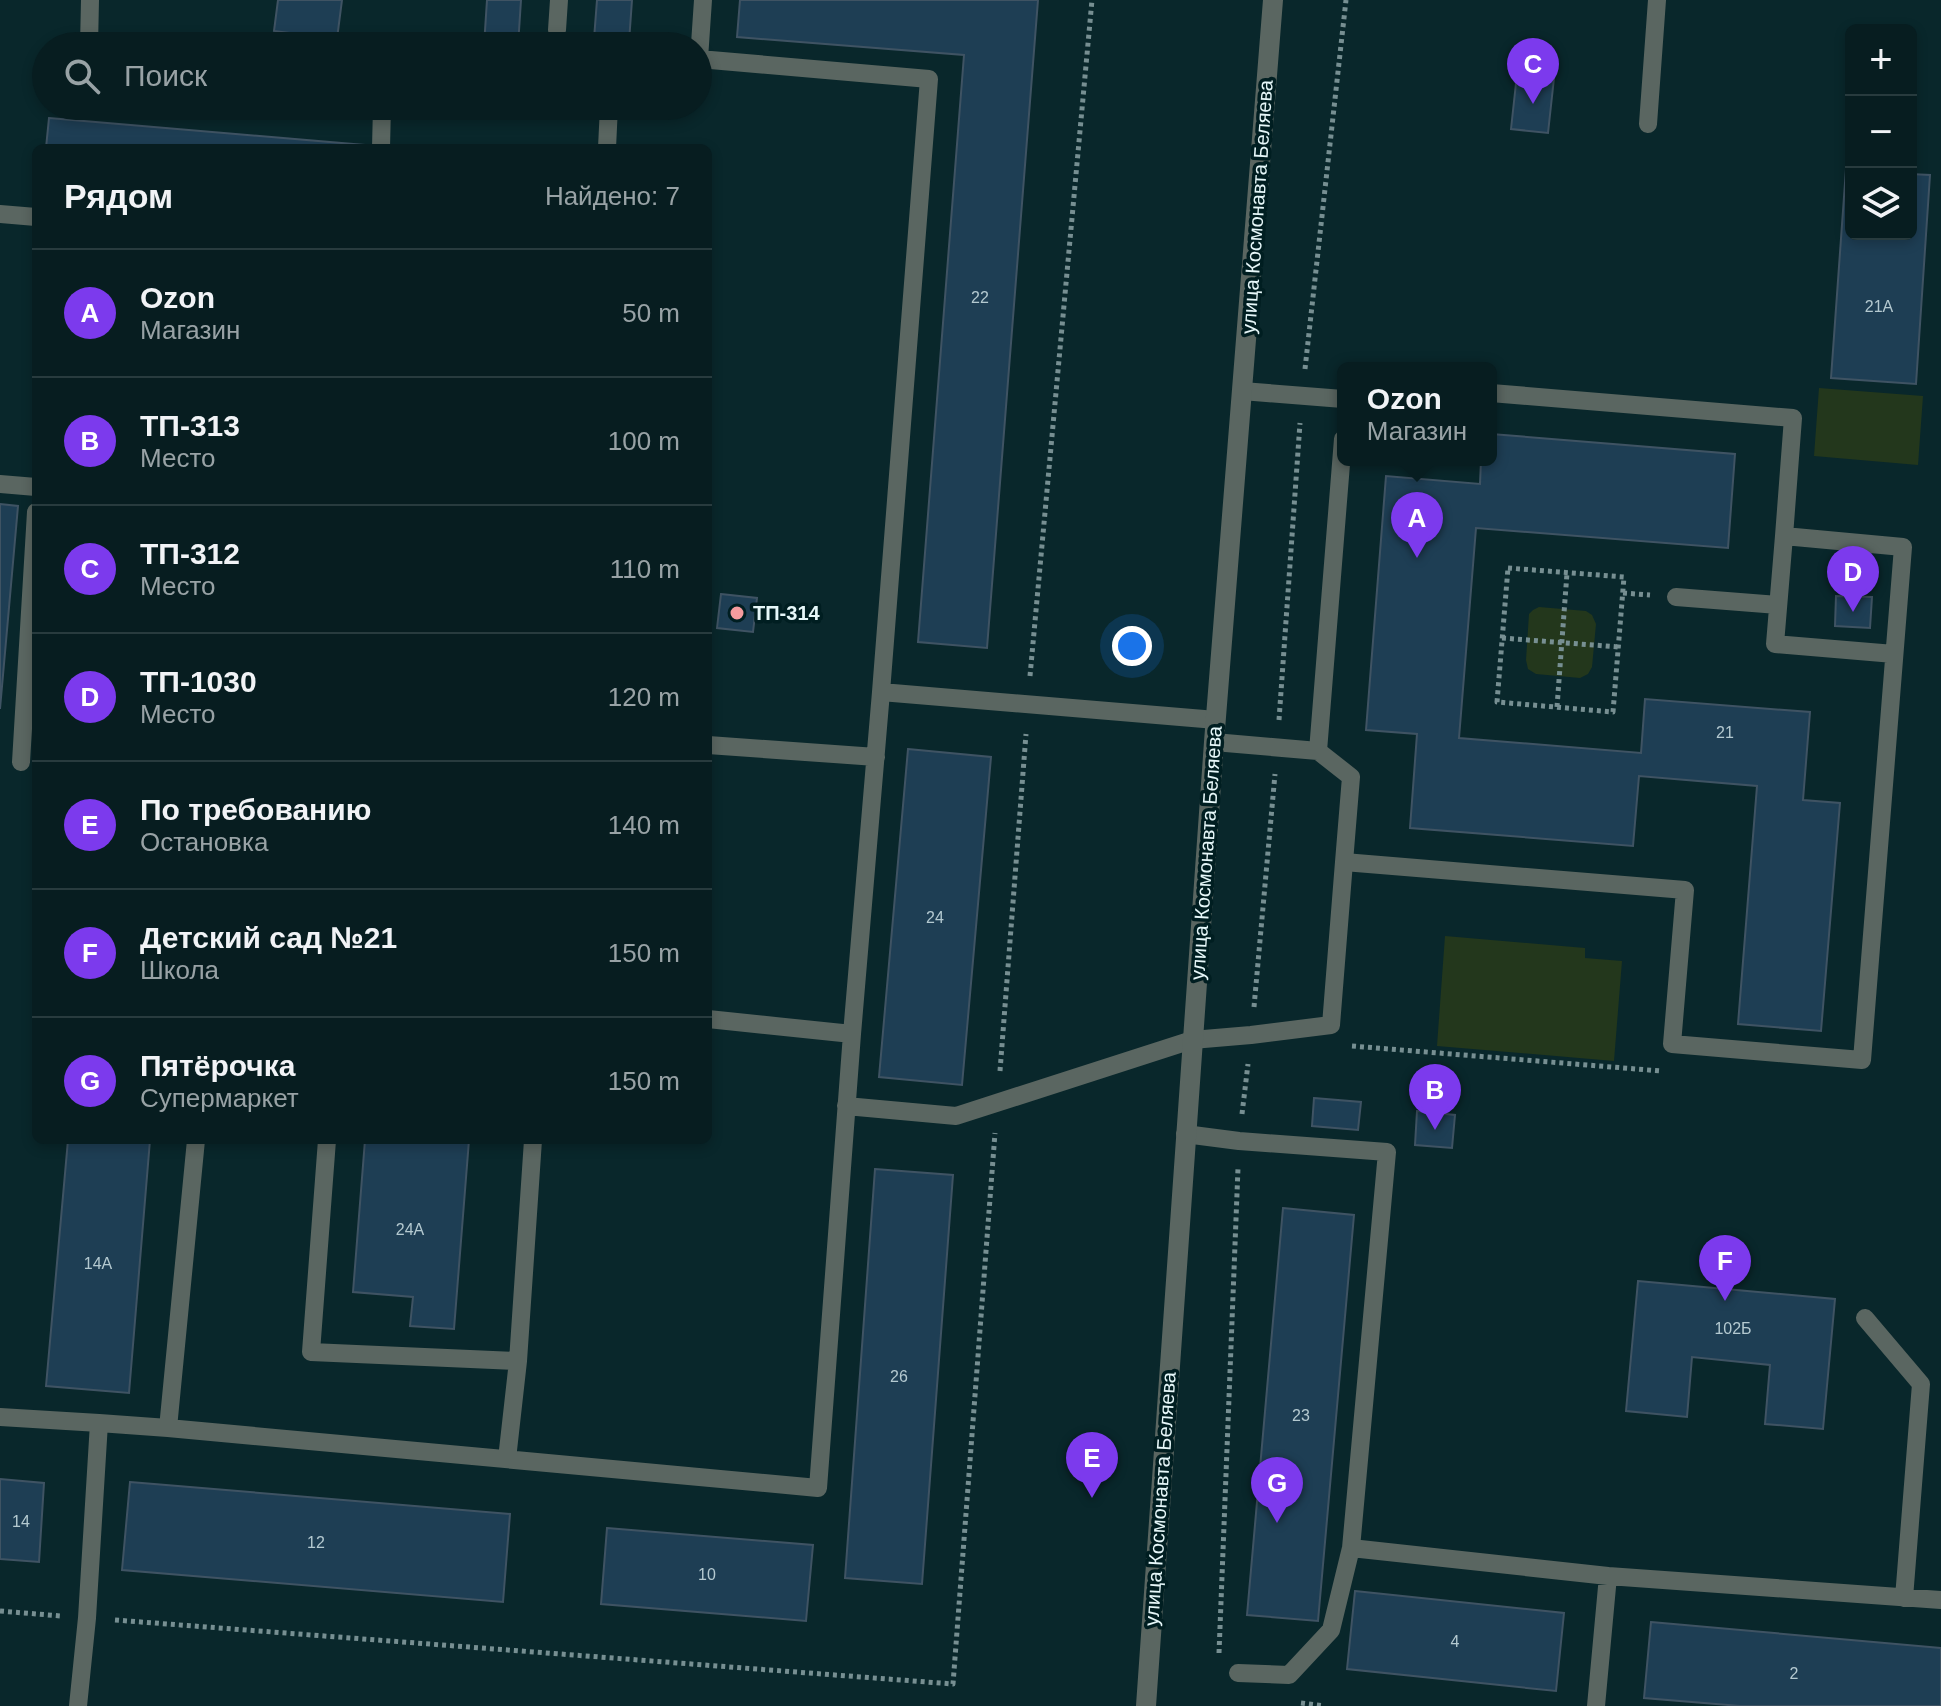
<!DOCTYPE html>
<html lang="ru">
<meta charset="utf-8">
<style>
:root{--surface:#071d20;--page:#152a2d;--text:#f1f3f6;--muted:#98a2a5;--line:#283b3e;--accent:#7c3aed}
body{margin:0;font-family:Helvetica,sans-serif;background:var(--page);color:var(--text)}
.controls{position:absolute;right:24px;top:24px;display:grid;overflow:hidden;border-radius:12px;box-shadow:0 4px 12px #0003}
.controls button{width:72px;height:72px;display:grid;place-items:center;padding:0;border:0;border-bottom:2px solid var(--line);background:var(--surface);color:var(--text);font:40px sans-serif}
.you{position:absolute;left:1132px;top:646px;width:28px;height:28px;margin:-20px;border:6px solid #fff;border-radius:50%;background:#1a73e8;box-shadow:0 0 0 12px #1a73e833}
.badge{display:grid;place-items:center;width:52px;height:52px;border-radius:50%;background:var(--accent);color:#fff;font-size:26px;font-weight:700}
.pin{position:absolute;translate:-50% -66px;filter:drop-shadow(0 2px 4px #0008)}
.pin::after{content:'';position:absolute;top:42px;width:28px;height:24px;background:inherit;clip-path:polygon(0 0,100% 0,50% 100%)}
.popup{position:absolute;left:1337px;top:362px;width:160px;height:104px;box-sizing:border-box;display:grid;place-content:center;border-radius:12px;background:var(--surface);filter:drop-shadow(0 2px 6px #0005);font-size:26px;white-space:nowrap;color:var(--muted)}
.popup b{font-size:30px;color:var(--text)}
.popup::after{content:'';position:absolute;left:50%;top:100%;margin-left:-16px;border:16px solid transparent;border-top-color:var(--surface)}
.list{margin:0;padding:0;list-style:none}
h2{display:flex;justify-content:space-between;align-items:center;height:104px;margin:0;padding:0 32px;font-size:34px}
h2 small{font-size:26px;font-weight:400;color:var(--muted)}
.list li{display:grid;grid-template-columns:52px 1fr auto;gap:24px;align-items:center;box-sizing:border-box;height:128px;padding:0 32px;border-top:2px solid var(--line)}
.list b{display:block;font-size:30px;white-space:nowrap}
.list p{margin:0;font-size:26px;white-space:nowrap;color:var(--muted)}
.list em{font-size:26px;font-style:normal;color:var(--muted)}
.icon{flex:none;width:44px;height:44px;fill:none;stroke:currentColor;stroke-width:2;stroke-linecap:round;stroke-linejoin:round}
.map{position:relative;flex:none;width:1941px;height:1706px;overflow:hidden}
.search{position:absolute;background:var(--surface);box-shadow:0 4px 12px #0003;left:32px;top:32px;width:680px;height:88px;display:flex;align-items:center;gap:20px;box-sizing:border-box;padding:0 28px;border-radius:44px;color:var(--muted);font-size:30px}
.panel{position:absolute;background:var(--surface);box-shadow:0 4px 12px #0003;left:32px;top:144px;width:680px;height:1000px;border-radius:12px}
.map>svg:first-child{display:block}
.green{fill:#23371c}
.building{fill:#1e3e54;stroke:#3f5363;stroke-width:2}
.lines{fill:none;stroke-linecap:round;stroke-linejoin:round}
.path{stroke:#778f92;stroke-width:5;stroke-dasharray:4 4;stroke-linecap:butt}
.service{stroke:#5a6661;stroke-width:18}
.tertiary{stroke:#5a6661;stroke-width:20}
.poi-dot{fill:#f59b9e;stroke:#001e21;stroke-width:3}
.labels{text-anchor:middle;stroke-width:7;stroke-linejoin:round;paint-order:stroke}
.number-label{font-size:16px;fill:#b4c9d0}
.street-label{font-size:20px;fill:#e6f7f9;stroke:#001e21}
.poi-label{font-size:20px;font-weight:bold;fill:#e6f7f9;stroke:#001e21;text-anchor:start}
</style>
<div class="map">
<svg width="1941" height="1706" viewBox="0 0 1941 1706">
<rect width="100%" height="100%" fill="#09272b"/>
<!-- green -->
<path class="green" d="M1819 388 1923 396 1918 465 1814 456Z
M1539 607 1586 611 1592 615 1596 624 1592 667 1588 674 1580 678 1536 674 1528 669 1526 660 1529 614 1533 610Z
M1445 936 1585 948V958L1622 961 1614 1061 1437 1046Z"/>
<!-- building -->
<path class="building" d="M278 0H342L337 39 274 31Z
M487 0H521L518 46H484Z
M597 0H632L629 42 594 39Z
M740 0H1038L987 648 918 642 964 55 737 37Z
M1517 74 1554 78 1548 133 1511 129Z
M49 118 376 146V148H46Z
M1846 169 1851 170V234H1911V174L1930 175 1916 384 1831 378Z
M1491 434 1735 454 1728 548 1476 528 1459 738 1641 753 1645 699 1810 712 1803 800 1840 803 1821 1031 1738 1024 1757 786 1639 776 1633 846 1410 828 1417 734 1366 730 1386 476 1480 484 1481 460H1491Z
M0 504 18 506 0 709Z
M721 594 757 598 753 632 717 628Z
M1836 596 1872 597 1870 628 1835 626Z
M908 749 991 757 962 1085 879 1077Z
M1314 1098 1361 1102 1358 1130 1312 1126Z
M1417 1111 1455 1115 1452 1148 1415 1145Z
M68 1140H150L129 1393 46 1386Z
M365 1140H469L454 1329 410 1326 413 1297 353 1292Z
M875 1169 953 1175 922 1584 845 1578Z
M1283 1208 1354 1215 1318 1621 1247 1615Z
M1638 1281 1835 1299 1823 1429 1765 1424 1770 1365 1692 1357 1687 1417 1626 1411Z
M0 1479 44 1483 39 1562 0 1559Z
M130 1482 510 1514 503 1602 122 1570Z
M607 1528 813 1545 806 1621 601 1604Z
M1355 1591 1564 1613 1556 1691 1347 1669Z
M1651 1622 1941 1648V1706H1740L1644 1698Z"/>
<g class="lines">
<!-- path -->
<path class="path" d="M1305 369 1346 0
M1508 568 1624 577 1613 712 1497 702Z
M1623 593 1650 595
M1502 638 1619 647
M1030 676 1092 0
M1557 707 1567 573
M1279 720 1300 423
M1254 1007 1275 774
M1352 1046 1661 1071
M1000 1071 1026 734
M1242 1114 1248 1064
M0 1611 61 1616
M115 1620 953 1684 995 1133
M1219 1653 1238 1168
M1301 1703 1324 1706"/>
<!-- service -->
<path class="service" d="M703 0 699 59 929 79 881 692
M557 30 559 0
M89 46 90 0
M1648 124 1657 0
M381 148 382 106
M607 148 609 106
M0 214 36 217
M1242 391 1343 399
M0 484 36 487
M1784 536 1775 644 1894 654
M1676 597 1778 605
M1214 742 1318 751 1351 777 1344 862
M708 745 876 757
M1318 751 1343 439
M21 762 36 512
M708 1019 852 1034
M846 1106 956 1116 1192 1040 1251 1035 1331 1025 1344 862 1685 890 1672 1044 1862 1060 1903 547 1784 536 1793 418 1491 393
M1185 1134 1239 1141 1387 1152 1351 1548 1608 1576 1596 1706
M327 1140 311 1352 518 1361
M1865 1318 1921 1384 1904 1598
M0 1417 99 1423
M168 1428 818 1488 852 1034 881 692 1216 720
M507 1459 518 1361 533 1140
M1608 1576 1941 1600
M1238 1673 1289 1675 1331 1630 1351 1548
M78 1706 87 1618 99 1423 168 1428 196 1140"/>
<!-- tertiary -->
<path class="tertiary" d="M1146 1706 1214 742 1273 0"/>
</g>
<!-- markers -->
<circle class="poi-dot" cx="737" cy="613" r="8"/>
<g class="labels">
<!-- number labels -->
<g class="number-label">
<text x="980" y="303">22</text>
<text x="1879" y="312">21А</text>
<text x="1725" y="738">21</text>
<text x="935" y="923">24</text>
<text x="410" y="1235">24А</text>
<text x="98" y="1269">14А</text>
<text x="1733" y="1334">102Б</text>
<text x="899" y="1382">26</text>
<text x="1301" y="1421">23</text>
<text x="21" y="1527">14</text>
<text x="316" y="1548">12</text>
<text x="707" y="1580">10</text>
<text x="1455" y="1647">4</text>
<text x="1794" y="1679">2</text>
</g>
<!-- street labels -->
<g class="street-label">
<text transform="translate(1257 207) rotate(-86)" y="7">улица Космонавта Беляева</text>
<text transform="translate(1206 853) rotate(-86)" y="7">улица Космонавта Беляева</text>
<text transform="translate(1160 1499) rotate(-86)" y="7">улица Космонавта Беляева</text>
</g>
<!-- poi labels -->
<g class="poi-label">
<text x="753" y="620">ТП-314</text>
</g>
</g>
</svg>
<div class="controls">
<button>+</button>
<button>−</button>
<button><svg class="icon" aria-label="layers" viewBox="0 0 24 24"><path d="M12 4l9 5-9 5-9-5zM3 14l9 5 9-5"/></svg></button>
</div>
<div class="you"></div>
<div class="pin badge" style="left:1417px;top:558px">A</div>
<div class="popup"><b>Ozon</b>Магазин</div>
<div class="pin badge" style="left:1435px;top:1130px">B</div>
<div class="pin badge" style="left:1533px;top:104px">C</div>
<div class="pin badge" style="left:1853px;top:612px">D</div>
<div class="pin badge" style="left:1092px;top:1498px">E</div>
<div class="pin badge" style="left:1725px;top:1301px">F</div>
<div class="pin badge" style="left:1277px;top:1523px">G</div>
<div class="search"><svg class="icon" aria-label="search" viewBox="0 0 24 24"><circle cx="10" cy="10" r="6"/><path d="M15 15l6 6"/></svg>Поиск</div>
<section class="panel">
<h2>Рядом<small>Найдено: 7</small></h2>
<ul class="list">
<li><span class="badge">A</span><div><b>Ozon</b><p>Магазин</p></div><em>50 m</em></li>
<li><span class="badge">B</span><div><b>ТП-313</b><p>Место</p></div><em>100 m</em></li>
<li><span class="badge">C</span><div><b>ТП-312</b><p>Место</p></div><em>110 m</em></li>
<li><span class="badge">D</span><div><b>ТП-1030</b><p>Место</p></div><em>120 m</em></li>
<li><span class="badge">E</span><div><b>По требованию</b><p>Остановка</p></div><em>140 m</em></li>
<li><span class="badge">F</span><div><b>Детский сад №21</b><p>Школа</p></div><em>150 m</em></li>
<li><span class="badge">G</span><div><b>Пятёрочка</b><p>Супермаркет</p></div><em>150 m</em></li>
</ul>
</section>
</div>
